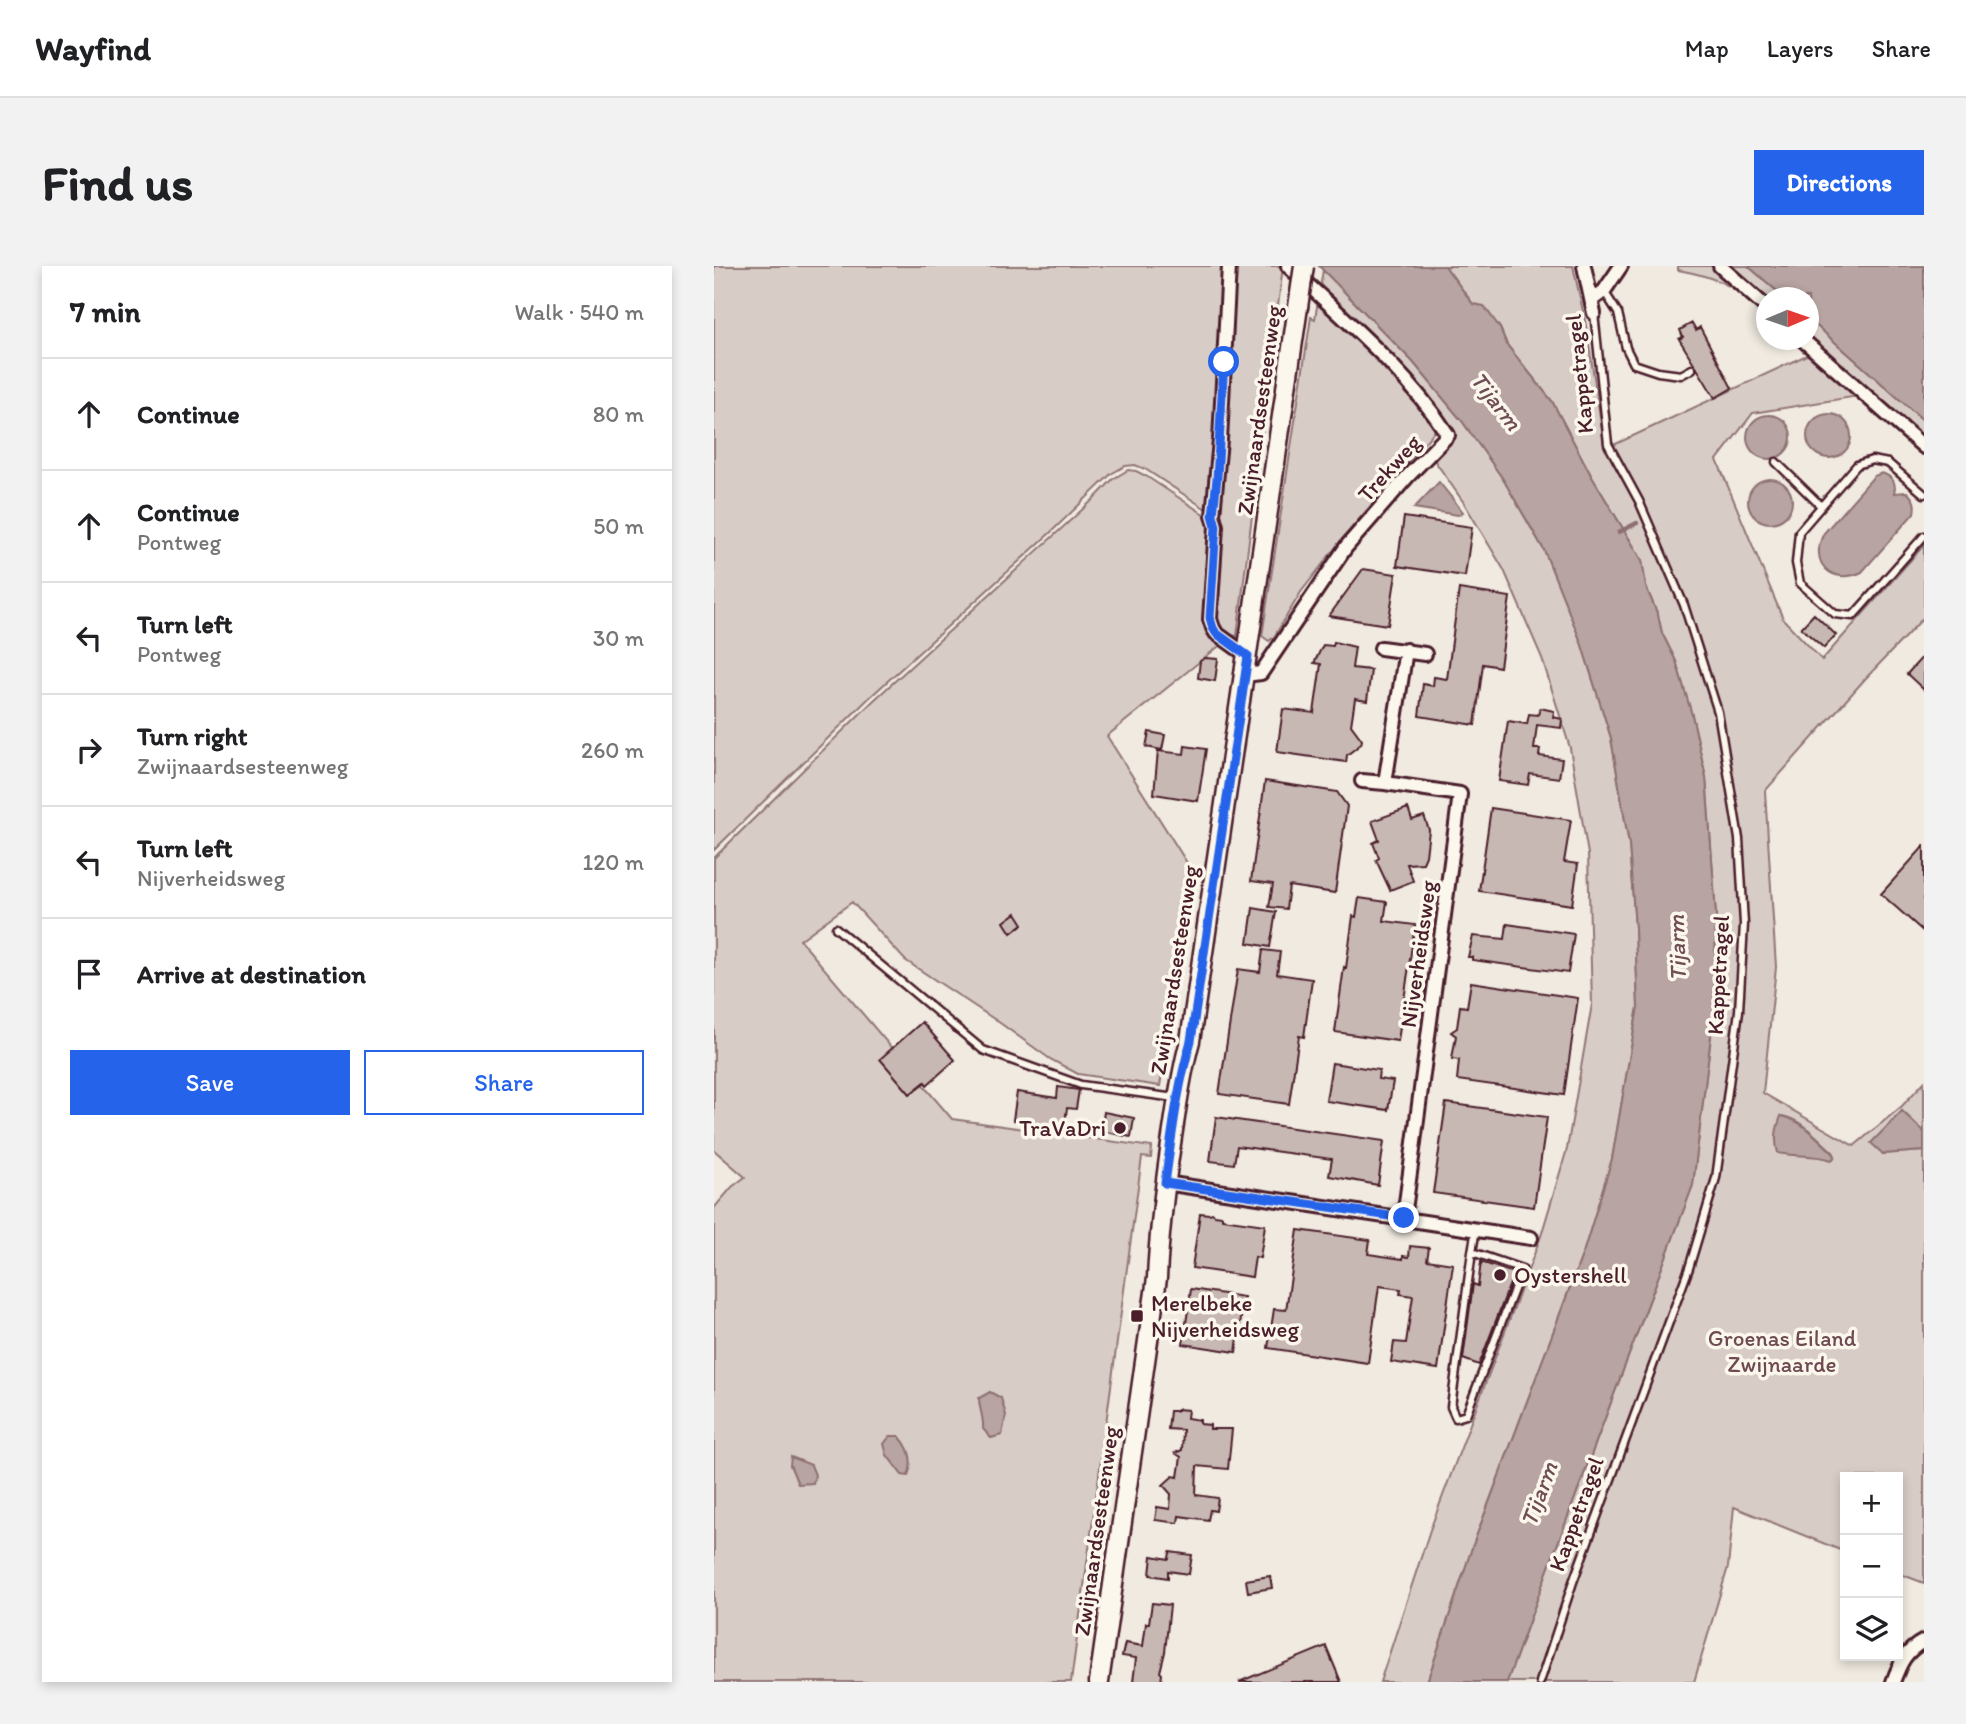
<!DOCTYPE html>
<meta charset="utf-8">
<style>
:root{--surface:#fff;--page:#f2f2f2;--text:#202124;--muted:#757577;--line:#e0e0e0;--accent:#2563eb}
body{margin:0;font-family:Itim,sans-serif;background:var(--page);color:var(--text)}
.controls{position:absolute;right:21px;bottom:21px;display:grid;overflow:hidden;border-radius:0px;box-shadow:0 4px 10px #0003}
.controls button{width:63px;height:63px;display:grid;place-items:center;padding:0;border:0;border-bottom:2px solid var(--line);background:var(--surface);color:var(--text);font:35px sans-serif}
.compass{position:absolute;left:1042px;top:21px;width:63px;height:63px;border-radius:50%;background:var(--surface);box-shadow:0 4px 10px #0003;rotate:88deg}
.stop{position:absolute;width:21px;height:21px;margin:-16px;border:5px solid #2563eb;border-radius:50%;background:#fff}
.stop.end{background:#2563eb;border-color:#fff;box-shadow:0 2px 7px #0008}
.list{margin:0;padding:0;list-style:none}
h2{display:flex;justify-content:space-between;align-items:center;height:91px;margin:0;padding:0 28px;font-size:30px}
h2 small{font-size:23px;font-weight:400;color:var(--muted)}
.list li{display:grid;grid-template-columns:46px 1fr auto;gap:21px;align-items:center;box-sizing:border-box;height:112px;padding:0 28px;border-top:2px solid var(--line)}
.list b{display:block;font-size:26px;white-space:nowrap}
.list p{margin:0;font-size:23px;white-space:nowrap;color:var(--muted)}
.list em{font-size:23px;font-style:normal;color:var(--muted)}
.actions{display:flex;gap:14px;padding:21px 28px}
.actions a{flex:1;padding:16px 0;border:2px solid var(--accent);border-radius:0px;text-align:center;font-size:24px;color:var(--accent)}
.actions .main{background:var(--accent);color:#fff}
.icon{flex:none;width:38px;height:38px;fill:none;stroke:currentColor;stroke-width:2;stroke-linecap:round;stroke-linejoin:round}
.map{position:relative;flex:none;width:1210px;height:1416px;overflow:hidden;border-radius:0px}
header{display:flex;align-items:center;gap:42px;box-sizing:border-box;height:98px;padding:0 35px;background:var(--surface);border-bottom:2px solid var(--line)}
header strong{font-size:33px}
nav{display:flex;gap:38px;margin-inline-start:auto;font-size:24px}
.intro{display:flex;align-items:center;justify-content:space-between;box-sizing:border-box;height:168px;padding:0 42px}
h1{margin:0;font-size:49px}
.button{padding:18px 32px;border-radius:0px;background:var(--accent);color:#fff;font-size:24px;font-weight:700}
main{display:flex;gap:42px;padding:0 42px}
aside{flex:1;background:var(--surface);border-radius:0px;box-shadow:0 4px 10px #0003}
.map>svg:first-child{display:block}
.green{fill:#d8ccc6;stroke:#917678;stroke-width:2;fill-rule:evenodd}
.water{fill:#b8a4a2;stroke:#8c6f72;stroke-width:2}
.lines{fill:none;stroke-linecap:round;stroke-linejoin:round}
.stream{stroke:#8c6f72;stroke-width:4.5}
.building{fill:#c8b8b3;stroke:#4a1f2b;stroke-width:2}
.lane-casing{stroke:#4a1f2b;stroke-width:11}
.street-casing{stroke:#4a1f2b;stroke-width:18}
.secondary-casing{stroke:#4a1f2b;stroke-width:23}
.lane{stroke:#fbf7ec;stroke-width:6}
.street{stroke:#fbf7ec;stroke-width:12}
.secondary{stroke:#fbf7ec;stroke-width:18}
.secondary-bridge-casing{stroke:#4a1f2b;stroke-width:23;stroke-linecap:butt}
.secondary-bridge{stroke:#fbf7ec;stroke-width:18}
.route{stroke:#2563eb;stroke-width:9}
.poi-dot{fill:#4a1f2b;stroke:#fbf7ec;stroke-width:2.5}
.labels{text-anchor:middle;stroke-width:7;stroke-linejoin:round;paint-order:stroke}
.street-label{font-size:23px;fill:#4a1f2b;stroke:#fbf7ec}
.poi-label{font-size:23px;fill:#4a1f2b;stroke:#fbf7ec;text-anchor:start}
.park-label{font-size:23px;fill:#6e4a52;stroke:#fbf7ec}
.water-label{font-size:24px;font-style:italic;fill:#704e55;stroke:#fbf7ec}
</style>
<header>
<strong>Wayfind</strong>
<nav><a>Map</a><a>Layers</a><a>Share</a></nav>
</header>
<div class="intro"><h1>Find us</h1><a class="button">Directions</a></div>
<main>
<aside>
<h2>7 min<small>Walk · 540 m</small></h2>
<ul class="list">
<li><svg class="icon" aria-label="ahead" viewBox="0 0 24 24"><path d="M12 20V5M6 11l6-6 6 6"/></svg><div><b>Continue</b></div><em>80 m</em></li>
<li><svg class="icon" aria-label="ahead" viewBox="0 0 24 24"><path d="M12 20V5M6 11l6-6 6 6"/></svg><div><b>Continue</b><p>Pontweg</p></div><em>50 m</em></li>
<li><svg class="icon" aria-label="left" viewBox="0 0 24 24"><path d="M17 20v-9H6M10 6l-5 5 5 5"/></svg><div><b>Turn left</b><p>Pontweg</p></div><em>30 m</em></li>
<li><svg class="icon" aria-label="right" viewBox="0 0 24 24"><path d="M7 20v-9h11M14 6l5 5-5 5"/></svg><div><b>Turn right</b><p>Zwijnaardsesteenweg</p></div><em>260 m</em></li>
<li><svg class="icon" aria-label="left" viewBox="0 0 24 24"><path d="M17 20v-9H6M10 6l-5 5 5 5"/></svg><div><b>Turn left</b><p>Nijverheidsweg</p></div><em>120 m</em></li>
<li><svg class="icon" aria-label="arrive" viewBox="0 0 24 24"><path d="M6 21V4h12l-3 4 3 4H6"/></svg><div><b>Arrive at destination</b></div></li>
</ul>
<div class="actions"><a class="main">Save</a><a>Share</a></div>
</aside>
<div class="map">
<svg width="1210" height="1416" viewBox="0 0 1210 1416">
<rect width="100%" height="100%" fill="#f0eae0"/>
<filter id="ink" filterUnits="userSpaceOnUse"><feTurbulence type="fractalNoise" baseFrequency=".0143" numOctaves="2"/><feDisplacementMap in="SourceGraphic" scale="14" xChannelSelector="R" yChannelSelector="G"/><feConvolveMatrix kernelMatrix="1 2 1 2 8 2 1 2 1" color-interpolation-filters="sRGB"/></filter>
<g filter="url(#ink)">
<!-- green -->
<path class="green" d="M0 0H569L523 370 515 369 502 362 498 247 431 203 421 199 411 200 397 208 336 267 155 432 0 584Z
M731 0H859L872 59 891 183 1095 88 1080 74H1094L1095 53 1210 155V189L1144 130 1039 147 1003 194 1069 353 1108 394 1210 279V351L1151 413 1051 525 1062 701 1049 827 1140 880 1188 840 1210 816V866L1188 845 1169 888 1210 885V1317L1184 1307V1211H1131V1286L1020 1241 1014 1301 980 1416H793L833 1306 979 919 1000 745 1002 649 992 511 978 449 962 395 948 367 944 349 932 321 928 294 878 211 838 135 793 79 786 62 759 38ZM1067 850C1088 853 1104 873 1119 886L1121 890 1118 894 1106 890Z
M964 0H1034L1070 31 1052 32V49C1020 20 1007 12 964 4Z
M609 4 699 96 748 155 789 213 830 284 867 376 897 472 915 578 921 662 924 741 898 893 870 984 759 1279 713 1416H666L716 1264 827 970 853 883 878 738 874 588 856 482 828 392 790 304 750 237 721 195 731 168 723 162 629 272 587 326 560 371 555 375 548 370 597 51 601 53Z
M414 204 422 205 432 210 491 249 497 262 494 328 509 377 393 470 480 608 446 820 364 808 336 793 286 757 191 694 138 636 86 674 238 853 438 881 437 892 428 891 357 1416H0V942L18 921 31 911 0 884V592L159 435 382 231 399 213Z"/>
<!-- water -->
<path class="water" d="M605 0H731L759 38 770 40 786 62 793 79 838 135 878 211 928 294 932 321 944 349 948 367 962 395 978 449 992 511 1002 649 1000 745 979 919 833 1306 793 1416H713L759 1279 870 984 898 893 924 741 921 662 915 578 897 472 867 376 830 284 789 213 748 155 699 96Z
M1034 0H1210V155L1095 53 1094 32 1070 31Z
M1093 170a22 22 0 1 1 44 0a22 22 0 1 1-44 0Z
M1033 171a22 22 0 1 1 44 0a22 22 0 1 1-44 0Z
M1168 207C1178 211 1183 216 1180 227L1193 226C1200 233 1202 237 1200 247L1148 306C1118 320 1094 297 1110 267L1160 210Z
M1034 235a22 22 0 1 1 44 0a22 22 0 1 1-44 0Z
M725 216 749 246 744 249 700 242Z
M1188 845 1210 866V885L1169 888 1157 877Z
M1067 850C1087 853 1104 873 1119 887L1121 890 1118 894C1100 888 1082 891 1064 887 1060 873 1062 863 1067 850Z
M276 1126 287 1132 292 1149 288 1169 277 1172 269 1163C270 1151 265 1143 265 1132Z
M176 1170H185C195 1181 200 1195 194 1210L188 1209 173 1189 170 1178Z
M77 1191 97 1199 101 1209 99 1217 84 1218 76 1199Z"/>
<g class="lines">
<!-- stream -->
<path class="stream" d="M905 266 923 257"/>
</g>
<!-- building -->
<path class="building" d="M978 57 982 64 986 61 1018 122 1001 132 965 73 969 71 966 64Z
M690 251 758 261 751 310 683 300Z
M649 303 682 308 674 359 615 350Z
M745 323 796 331 786 401 769 398 761 459 705 450 709 418 719 420 720 411 733 413Z
M1100 348 1122 369 1110 382 1087 362Z
M620 376 641 381 638 402 657 404 653 435 641 433 637 459 648 474 647 478 633 489 632 496 563 486 569 443 600 447 607 398 600 397 609 379 619 380Z
M1210 389V424L1193 408Z
M491 392 504 393 501 415 484 412 486 395Z
M826 442 840 445 839 451 848 453 847 462 823 459 820 483H826L825 490 848 493 845 512 816 508 814 519 785 515 794 455 813 458 815 448 824 449Z
M435 466 451 469 448 484 432 481Z
M471 480 492 483 484 535 440 528 444 485 470 488Z
M551 515 623 526 633 540 621 627 575 620 572 643 555 641 559 618 537 615Z
M694 542 698 554 710 550 715 564 712 590 709 597 693 598 699 615 676 624 662 594 665 592 659 577 665 574 658 555Z
M777 542 857 554 850 596 864 598 858 639 765 625Z
M1210 580V666L1167 628Z
M645 632 673 636 670 655 701 659 684 775 621 766 630 701 632 702 639 650 642 651Z
M539 642 562 646 556 681 534 677Z
M302 647 309 658 297 667 290 656Z
M793 658 860 668 854 707 758 694V691H754L759 670 791 673Z
M549 684 566 686 563 708 598 713 590 771 585 770 575 838 505 828 524 703 546 706Z
M757 716 864 732 850 829 743 814 745 794 738 793 742 770 737 766 743 762 746 740 753 741Z
M208 756 241 794 213 819 211 816 196 828 166 793Z
M618 797 665 804 664 813 679 815 674 844 612 835Z
M344 821 365 824 362 843 353 842 350 862 299 854 303 826 343 832Z
M732 837 833 851 820 941 719 927Z
M390 846 420 852 417 871 387 865Z
M502 851 670 875 664 919 615 910 618 893 523 880 520 898 496 895Z
M486 947 495 948 498 947 501 949 508 950V953L551 959 546 992 541 991 538 1011 478 1002Z
M584 964 656 974 654 988 689 993V990L695 991 696 980 715 982 713 994 739 998 724 1103 677 1096 680 1076 692 1077 699 1030 686 1028 687 1023 665 1020 654 1097 554 1082 560 1043 572 1044Z
M767 996 800 1007 765 1099 749 1093 759 1018 764 1020Z
M477 1023 530 1031 522 1086 469 1078Z
M463 1143 474 1144 473 1152 486 1154V1158L496 1159V1163H518L514 1203 483 1200 482 1229 504 1232 502 1245 496 1244 494 1254 465 1250 464 1257 441 1254 443 1241 456 1243 457 1228 449 1219 459 1210 464 1211 467 1191 461 1187 468 1184 469 1164 454 1163 456 1145H463Z
M456 1286 478 1289 475 1308 454 1305V1312L436 1309 438 1290 455 1293Z
M556 1310 558 1322 534 1326 532 1314Z
M438 1337 456 1339 451 1386 446 1406 448 1408 447 1416H419L422 1392 408 1390 411 1377 429 1380 432 1357H435Z
M612 1380 627 1416H525Z"/>
<g class="lines">
<defs>
<path id="lane" d="M890 25 904 47 912 82 920 98 944 106 967 109 978 103
M1062 196 1107 240
M1210 228 1174 197 1158 194 1143 199 1085 266 1082 297 1086 317 1121 348 1139 350 1210 270
M122 662 269 784 367 819 461 832
M758 986 808 1003 752 1149 742 1152 737 1141 758 986 762 963
M826 1416 859 1316 975 1002 1002 912 1025 745 1030 658 1025 573 1004 446 970 339 925 235 894 178 880 47"/>
<path id="street" d="M515 0 506 174 499 249 502 260 496 353 499 362 502 367 534 390
M870 0 880 47
M1006 0 1052 41
M878 34 890 25 907 0
M1089 74 1210 181
M667 382 711 388
M531 409 547 407 632 281 694 210 734 169C692 104 630 53 574 0
M648 515 671 517 746 528 690 952
M671 517 692 384
M451 917 817 972
M1179 1416C1186 1397 1191 1385 1210 1375"/>
<path id="secondary" d="M385 1416 443 1012C445 965 451 918 458 871 463 839 467 807 476 775L584 41"/>
</defs>
<!-- lane casing -->
<use href="#lane" class="lane-casing"/>
<!-- street casing -->
<use href="#street" class="street-casing"/>
<!-- secondary casing -->
<use href="#secondary" class="secondary-casing"/>
<!-- lane -->
<use href="#lane" class="lane"/>
<!-- street -->
<use href="#street" class="street"/>
<!-- secondary -->
<use href="#secondary" class="secondary"/>
<defs>
<path id="secondary-bridge" d="M584 41 590 0"/>
</defs>
<!-- secondary-bridge casing -->
<use href="#secondary-bridge" class="secondary-bridge-casing"/>
<!-- secondary-bridge -->
<use href="#secondary-bridge" class="secondary-bridge"/>
</g>
</g>
<g class="lines" filter="url(#ink)">
<!-- route -->
<path class="route" d="M510 96 503 212 499 249 502 260 496 352 499 362 502 367 534 390 477 775C463 822 458 869 451 917L690 952"/>
</g>
<!-- markers -->
<g class="poi-dot">
<circle cx="406" cy="862" r="7"/>
<circle cx="786" cy="1009" r="7"/>
<rect x="416" y="1043" width="14" height="14" rx="3.5"/>
</g>
<g class="labels">
<!-- street labels -->
<g class="street-label">
<text transform="translate(865 108) rotate(-96)" y="8">Kappetragel</text>
<text transform="translate(545 144) rotate(-82)" y="8">Zwijnaardsesteenweg</text>
<text transform="translate(675 202) rotate(-48)" y="8">Trekweg</text>
<text transform="translate(704 688) rotate(-82)" y="8">Nijverheidsweg</text>
<text transform="translate(460 704) rotate(-81)" y="8">Zwijnaardsesteenweg</text>
<text transform="translate(1004 709) rotate(-87)" y="8">Kappetragel</text>
<text transform="translate(862 1248) rotate(-70)" y="8">Kappetragel</text>
<text transform="translate(382 1265) rotate(-82)" y="8">Zwijnaardsesteenweg</text>
</g>
<!-- poi labels -->
<g class="poi-label">
<text x="392" y="870" text-anchor="end">TraVaDri</text>
<text x="800" y="1017">Oystershell</text>
<text x="437" y="1045">Merelbeke<tspan x="437" dy="26">Nijverheidsweg</tspan></text>
</g>
<!-- park labels -->
<g class="park-label">
<text x="1068" y="1080">Groenas Eiland<tspan x="1068" dy="26">Zwijnaarde</tspan></text>
</g>
<!-- water labels -->
<g class="water-label">
<text transform="translate(782 135) rotate(52)" y="8">Tijarm</text>
<text transform="translate(963 682) rotate(-92)" y="8">Tijarm</text>
<text transform="translate(825 1228) rotate(-70)" y="8">Tijarm</text>
</g>
</g>
</svg>
<div class="controls">
<button>+</button>
<button>−</button>
<button><svg class="icon" aria-label="layers" viewBox="0 0 24 24"><path d="M12 4l9 5-9 5-9-5zM3 14l9 5 9-5"/></svg></button>
</div>
<svg class="compass" viewBox="-18 -18 36 36"><path d="M0-13l5 13h-10z" fill="#e53935"/><path d="M0 13l5-13h-10z" fill="#757577"/></svg>
<div class="stop" style="left:510px;top:96px"></div>
<div class="stop end" style="left:690px;top:952px"></div>
</div>
</main>
